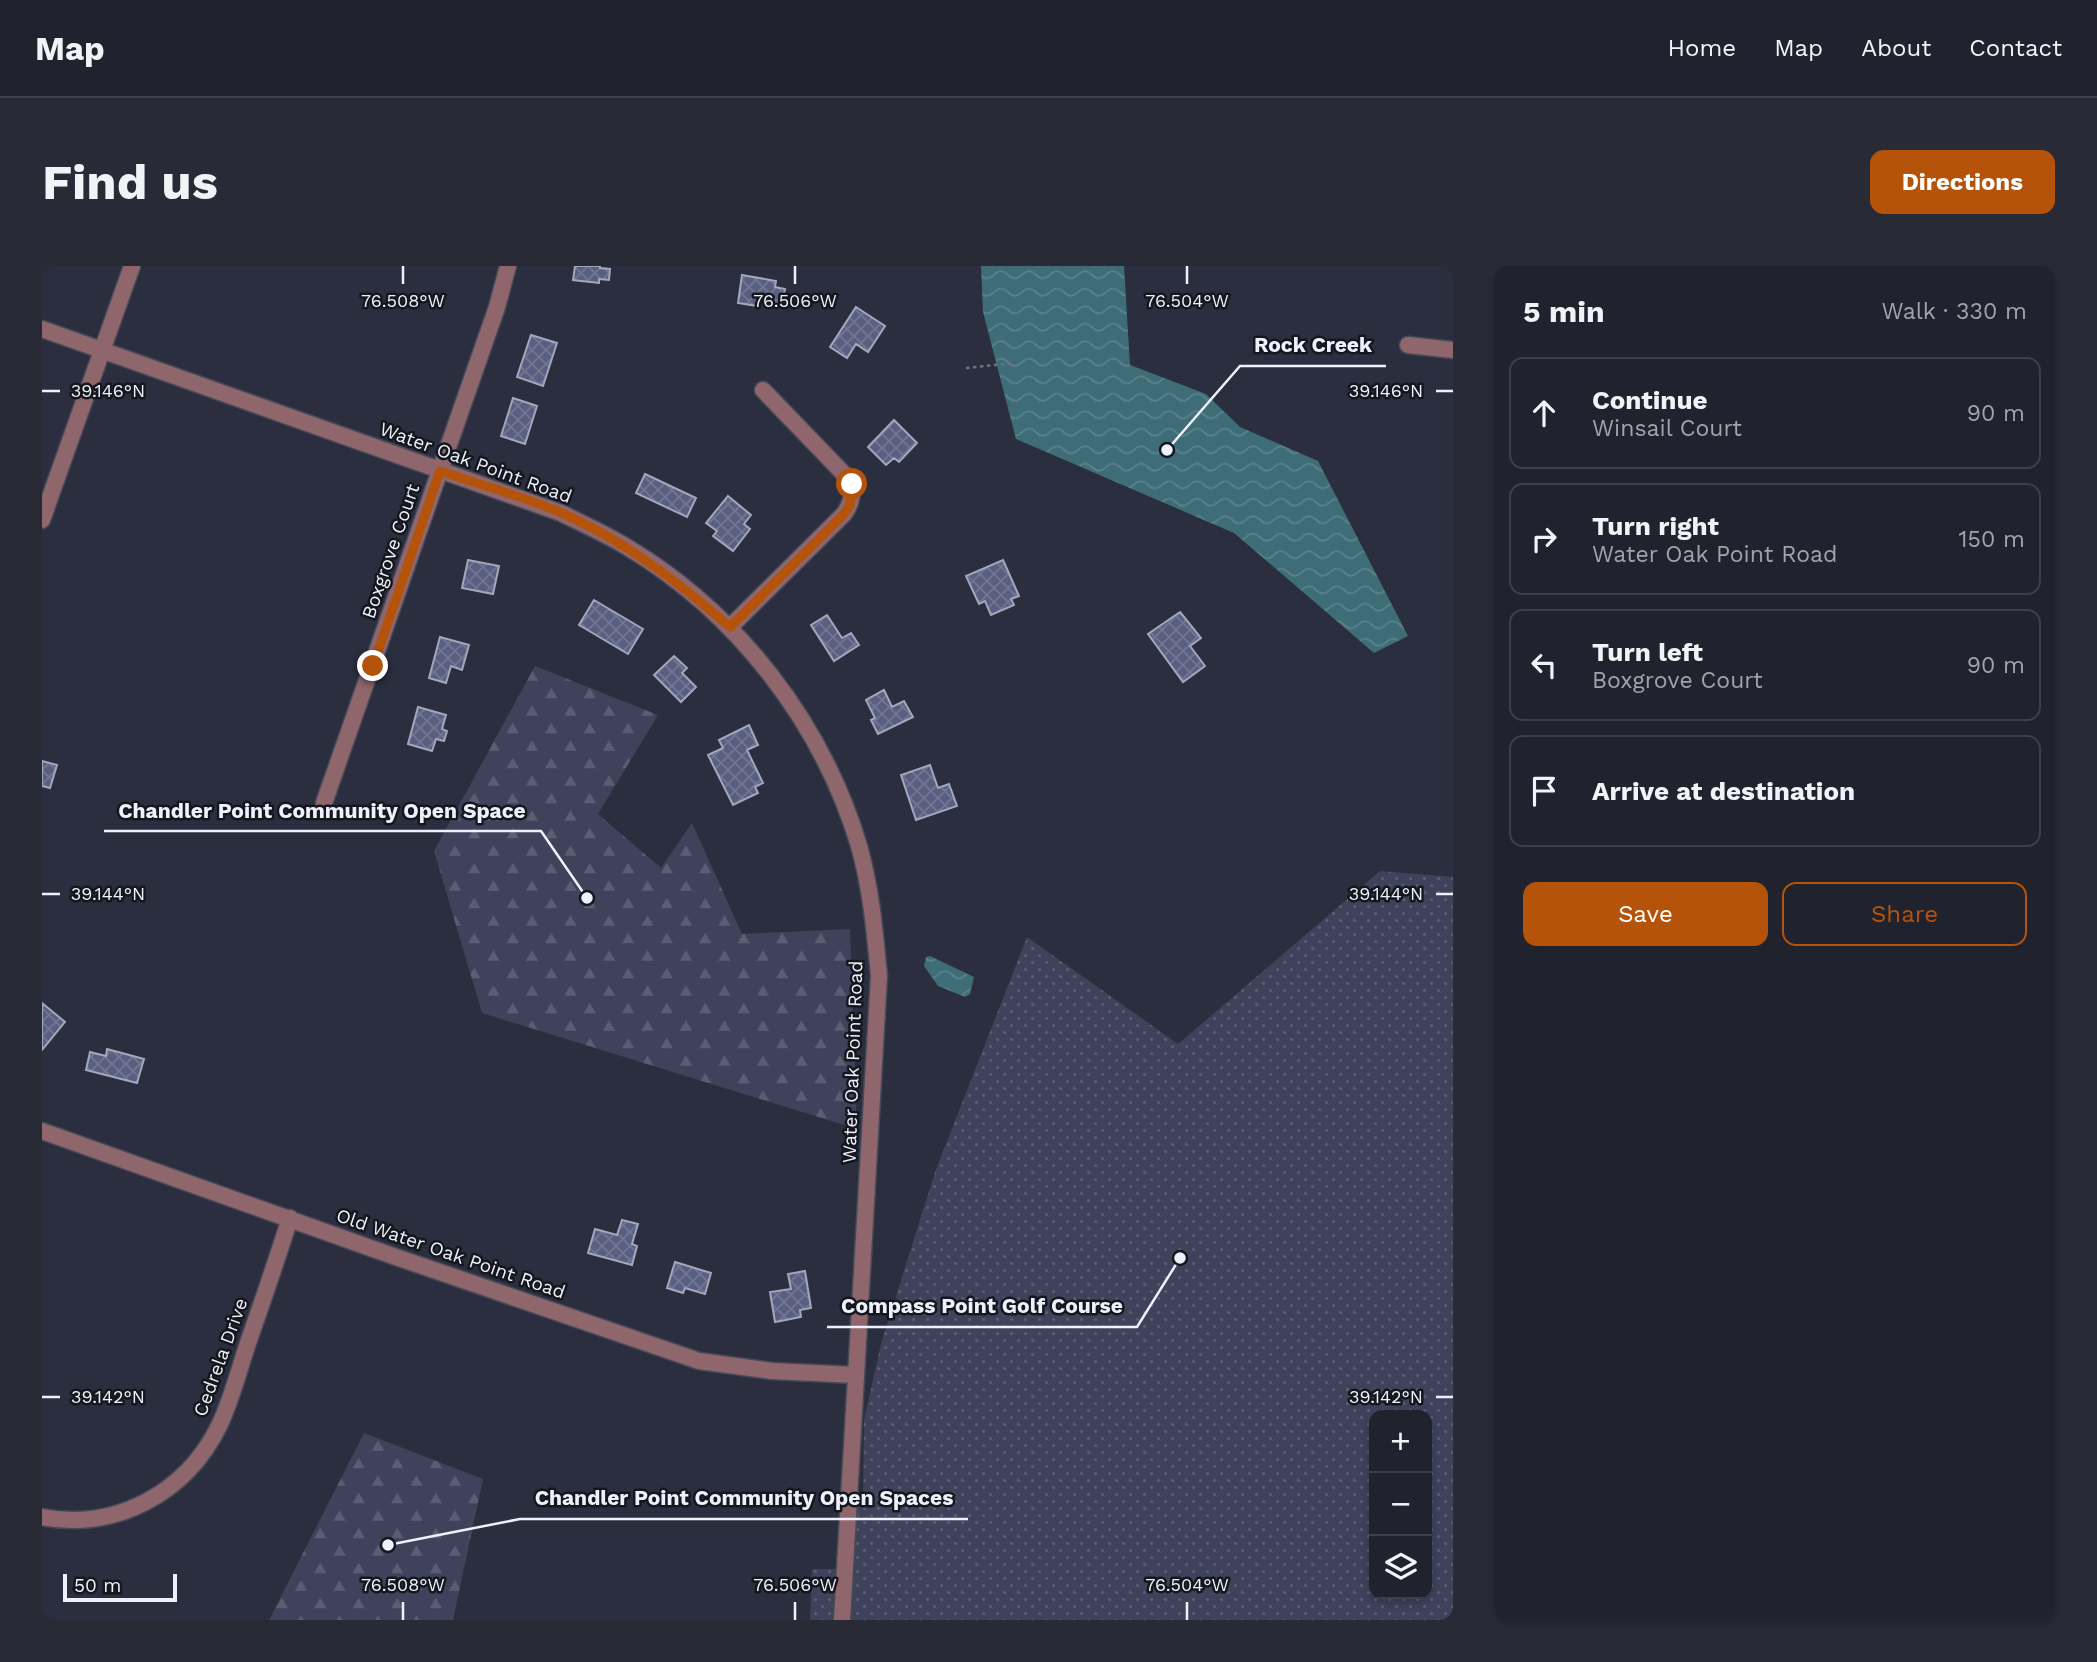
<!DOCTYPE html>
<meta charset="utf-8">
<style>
:root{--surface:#20222e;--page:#282a36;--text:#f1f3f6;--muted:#a2a4aa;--line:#3d3f4a;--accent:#b45309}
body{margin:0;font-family:"Work Sans",sans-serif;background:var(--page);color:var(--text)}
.controls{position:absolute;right:21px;bottom:21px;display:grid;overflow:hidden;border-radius:14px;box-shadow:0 4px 10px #0003}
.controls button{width:63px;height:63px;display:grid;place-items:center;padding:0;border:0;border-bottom:2px solid var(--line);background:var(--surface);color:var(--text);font:35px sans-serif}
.scale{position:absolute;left:21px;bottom:18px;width:114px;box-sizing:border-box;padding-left:7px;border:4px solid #eef1fb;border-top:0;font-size:19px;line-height:24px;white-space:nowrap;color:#eef1fb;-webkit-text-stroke:5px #15171e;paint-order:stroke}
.stop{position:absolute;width:21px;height:21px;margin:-16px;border:5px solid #b45309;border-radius:50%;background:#fff}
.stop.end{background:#b45309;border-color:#fff;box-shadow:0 2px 7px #0008}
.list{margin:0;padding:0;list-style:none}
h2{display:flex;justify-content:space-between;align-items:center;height:91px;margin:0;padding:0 28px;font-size:30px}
h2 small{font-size:23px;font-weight:400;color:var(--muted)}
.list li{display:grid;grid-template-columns:46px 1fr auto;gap:21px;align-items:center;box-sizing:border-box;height:112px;margin:0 14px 14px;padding:0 14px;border:2px solid var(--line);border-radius:14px}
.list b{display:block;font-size:26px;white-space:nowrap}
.list p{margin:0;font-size:23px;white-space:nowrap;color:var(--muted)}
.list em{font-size:23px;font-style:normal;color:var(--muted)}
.actions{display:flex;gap:14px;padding:21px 28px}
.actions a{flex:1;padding:16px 0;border:2px solid var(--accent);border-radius:14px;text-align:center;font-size:24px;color:var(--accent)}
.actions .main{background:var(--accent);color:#fff}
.icon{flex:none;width:38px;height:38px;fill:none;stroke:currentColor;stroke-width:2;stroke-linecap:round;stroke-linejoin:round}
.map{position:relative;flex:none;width:1411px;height:1354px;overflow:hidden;border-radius:14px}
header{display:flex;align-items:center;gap:42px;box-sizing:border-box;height:98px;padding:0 35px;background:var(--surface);border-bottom:2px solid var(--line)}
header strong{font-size:33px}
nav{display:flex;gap:38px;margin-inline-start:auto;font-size:24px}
.intro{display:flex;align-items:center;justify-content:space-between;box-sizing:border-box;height:168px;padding:0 42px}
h1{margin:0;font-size:49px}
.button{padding:18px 32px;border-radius:14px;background:var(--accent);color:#fff;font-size:24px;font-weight:700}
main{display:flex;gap:42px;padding:0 42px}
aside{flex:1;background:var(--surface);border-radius:14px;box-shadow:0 4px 10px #0003}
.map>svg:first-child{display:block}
.grass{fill:url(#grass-dots);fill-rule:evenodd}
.forest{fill:url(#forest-firs)}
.water{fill:url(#water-waves)}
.building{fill:url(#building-cross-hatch);stroke:#a3a7bc;stroke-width:2}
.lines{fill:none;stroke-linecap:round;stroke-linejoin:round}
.minor-casing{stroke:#464958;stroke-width:19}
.path{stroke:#6e717f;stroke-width:2.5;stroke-dasharray:3.5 3.5;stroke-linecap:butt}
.minor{stroke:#8e666c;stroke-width:16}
.route{stroke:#b45309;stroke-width:9}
.ticks{fill:none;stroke:#eef1fb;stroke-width:2.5}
.labels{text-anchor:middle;stroke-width:5;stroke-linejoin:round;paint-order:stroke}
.street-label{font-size:19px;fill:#eef1fb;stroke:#15171e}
.ticks-label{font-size:18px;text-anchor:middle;fill:#eef1fb;stroke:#15171e;stroke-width:5;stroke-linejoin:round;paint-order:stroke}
.leader{fill:none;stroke:#eef1fb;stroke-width:2.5}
.callout-dot{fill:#eef1fb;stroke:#15171e;stroke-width:2.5}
.callout-label{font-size:21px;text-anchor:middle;font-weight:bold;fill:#eef1fb;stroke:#15171e;stroke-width:5;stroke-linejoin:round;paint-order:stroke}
</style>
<header>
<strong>Map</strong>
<nav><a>Home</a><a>Map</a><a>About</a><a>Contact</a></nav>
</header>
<div class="intro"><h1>Find us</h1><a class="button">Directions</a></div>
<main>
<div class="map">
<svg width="1411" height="1354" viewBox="0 0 1411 1354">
<defs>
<pattern id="grass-dots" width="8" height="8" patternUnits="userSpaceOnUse" patternTransform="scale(1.75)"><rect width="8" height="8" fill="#3e425b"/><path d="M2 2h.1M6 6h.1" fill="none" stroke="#5a5e73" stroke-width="1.8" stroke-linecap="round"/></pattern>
<pattern id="forest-firs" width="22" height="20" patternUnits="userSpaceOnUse" patternTransform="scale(1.75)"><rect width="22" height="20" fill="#3e425b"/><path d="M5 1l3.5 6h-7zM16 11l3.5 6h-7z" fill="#5a5e73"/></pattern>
<pattern id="water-waves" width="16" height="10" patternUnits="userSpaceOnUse" patternTransform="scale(1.75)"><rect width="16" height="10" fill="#3e6d77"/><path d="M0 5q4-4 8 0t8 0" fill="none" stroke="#5a828b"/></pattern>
<pattern id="building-cross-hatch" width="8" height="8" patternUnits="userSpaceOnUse" patternTransform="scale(1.75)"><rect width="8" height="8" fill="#595f80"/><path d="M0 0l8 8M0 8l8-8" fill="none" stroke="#717693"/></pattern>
</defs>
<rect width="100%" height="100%" fill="#2b2e3e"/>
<!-- grass -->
<path class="grass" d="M1338 605 1411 611V1354H768L770 1303H802L808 1231 821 1234 822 1154 839 1078 893 906 985 671 1136 778ZM1332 1149H1385V1328H1332Z"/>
<!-- forest -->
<path class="forest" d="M493 400 616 449 556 548 619 602 650 557 700 668 808 663 815 863 440 747 392 585Z
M322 1167 441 1213 411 1354H227Z"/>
<!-- water -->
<path class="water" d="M939 0H1082L1088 99 1164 128 1198 161 1276 195 1366 370 1332 387 1192 267 974 173 941 46Z
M888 690 932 711 928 728 923 731 896 720 882 700 884 691Z"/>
<!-- building -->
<path class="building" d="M533 0H558V2L568 3 567 14 557 13V17L531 14Z
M700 9 734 15 733 21 743 23 740 38 716 34 715 40 696 37Z
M814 41 843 60 826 86 814 78 805 92 788 81Z
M489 69 515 77 501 120 475 111Z
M471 132 495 140 483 178 459 170Z
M852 154 875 177 857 196 852 192 844 199 826 181Z
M603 208 654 232 645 251 594 227Z
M686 230 709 249 702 258 708 263 691 285 671 270 675 265 664 257Z
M426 294 457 300 451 328 420 322Z
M961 294 977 330 969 333 972 339 949 349 943 335 937 338 924 310Z
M552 334 601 363 586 388 537 359Z
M1138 346 1159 372 1148 380 1163 400 1141 416 1106 368Z
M785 349 800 372 809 367 817 379 792 395 769 359Z
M398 371 427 379 420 404 409 400 404 417 387 412Z
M632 390 645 402 640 407 654 421 639 436 612 409Z
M842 424 850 441 862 435 871 451 836 468 829 454 833 452 824 434Z
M376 441 404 449 400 463 405 465 402 475 394 473 390 485 366 478Z
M707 459 716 479 705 484 721 517 713 521 716 527 691 539 666 489 681 482 677 474Z
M0 495 15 499 8 522 0 520Z
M888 499 896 522 907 518 915 540 874 554 859 509Z
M0 737 23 756 0 784Z
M65 783 102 793 95 817 44 804 48 786 64 790Z
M580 954 596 958 590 978 595 980 590 999 546 987 553 963 575 969Z
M633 996 669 1007 663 1028 643 1022 641 1027 625 1022Z
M763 1005 769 1042 758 1044 759 1051 733 1056 728 1026 749 1023 746 1008Z"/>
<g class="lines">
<defs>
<path id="minor" d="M0 63 519 247C541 258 564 268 585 281 695 347 780 456 817 580 829 622 833 667 837 710L800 1354
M1366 79 1411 84
M0 254 90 0
M688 361 802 248C811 235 813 224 804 210L721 124
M282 537 455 41 466 0
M0 865 351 990 657 1095 730 1105 814 1109
M0 1251C74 1265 144 1227 177 1160 190 1133 197 1103 207 1074 221 1034 235 993 248 952"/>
</defs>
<!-- minor casing -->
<use href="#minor" class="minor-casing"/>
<!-- path -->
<path class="path" d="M924 102 972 97"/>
<!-- minor -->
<use href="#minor" class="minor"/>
</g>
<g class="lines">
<!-- route -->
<path class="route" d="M331 400 398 205C438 219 481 230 520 247 583 275 636 316 688 361L802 248 808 239 810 218"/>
</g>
<!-- ticks -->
<path class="ticks" d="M361 0V18M753 0V18M1145 0V18M0 125H18M1394 125H1411M0 628H18M1394 628H1411M0 1131H18M1394 1131H1411M361 1336V1354M753 1336V1354M1145 1336V1354"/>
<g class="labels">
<!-- street labels -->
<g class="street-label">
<text transform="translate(434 196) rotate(20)" y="7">Water Oak Point Road</text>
<text transform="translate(348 285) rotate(-71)" y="7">Boxgrove Court</text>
<text transform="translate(810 796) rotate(-88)" y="7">Water Oak Point Road</text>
<text transform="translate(409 987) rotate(19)" y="7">Old Water Oak Point Road</text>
<text transform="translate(178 1091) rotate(-70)" y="7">Cedrela Drive</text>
</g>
</g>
<g class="ticks-label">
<text x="361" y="41">76.508°W</text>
<text x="753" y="41">76.506°W</text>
<text x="1145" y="41">76.504°W</text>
<text x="66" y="131">39.146°N</text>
<text x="1344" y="131">39.146°N</text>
<text x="66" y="634">39.144°N</text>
<text x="1344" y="634">39.144°N</text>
<text x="66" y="1137">39.142°N</text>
<text x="1344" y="1137">39.142°N</text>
<text x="361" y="1325">76.508°W</text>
<text x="753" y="1325">76.506°W</text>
<text x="1145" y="1325">76.504°W</text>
</g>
<!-- callouts -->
<path class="leader" d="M1125 184L1198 100H1344M545 632L499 565H62M1138 992L1095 1061H785M346 1279L478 1253H926"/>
<g class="callout-dot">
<circle cx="1125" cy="184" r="7"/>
<circle cx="545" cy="632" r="7"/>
<circle cx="1138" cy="992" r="7"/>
<circle cx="346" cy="1279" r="7"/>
</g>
<g class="callout-label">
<text x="1271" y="86">Rock Creek</text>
<text x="280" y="552">Chandler Point Community Open Space</text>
<text x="940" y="1047">Compass Point Golf Course</text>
<text x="702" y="1239">Chandler Point Community Open Spaces</text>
</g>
</svg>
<div class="controls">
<button>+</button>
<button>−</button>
<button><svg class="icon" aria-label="layers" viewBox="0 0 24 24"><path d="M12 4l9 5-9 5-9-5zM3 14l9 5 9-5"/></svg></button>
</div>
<div class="scale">50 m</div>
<div class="stop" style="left:810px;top:218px"></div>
<div class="stop end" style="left:331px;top:400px"></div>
</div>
<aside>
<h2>5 min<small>Walk · 330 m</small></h2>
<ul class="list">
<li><svg class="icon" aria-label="ahead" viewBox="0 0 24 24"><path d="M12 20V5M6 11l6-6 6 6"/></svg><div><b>Continue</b><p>Winsail Court</p></div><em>90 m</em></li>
<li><svg class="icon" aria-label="right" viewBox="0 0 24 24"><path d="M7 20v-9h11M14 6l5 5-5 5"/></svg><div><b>Turn right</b><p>Water Oak Point Road</p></div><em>150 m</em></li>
<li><svg class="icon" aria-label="left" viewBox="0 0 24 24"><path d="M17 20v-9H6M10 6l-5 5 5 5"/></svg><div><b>Turn left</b><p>Boxgrove Court</p></div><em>90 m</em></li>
<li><svg class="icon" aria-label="arrive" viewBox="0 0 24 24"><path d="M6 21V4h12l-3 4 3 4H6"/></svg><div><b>Arrive at destination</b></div></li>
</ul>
<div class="actions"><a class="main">Save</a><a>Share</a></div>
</aside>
</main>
